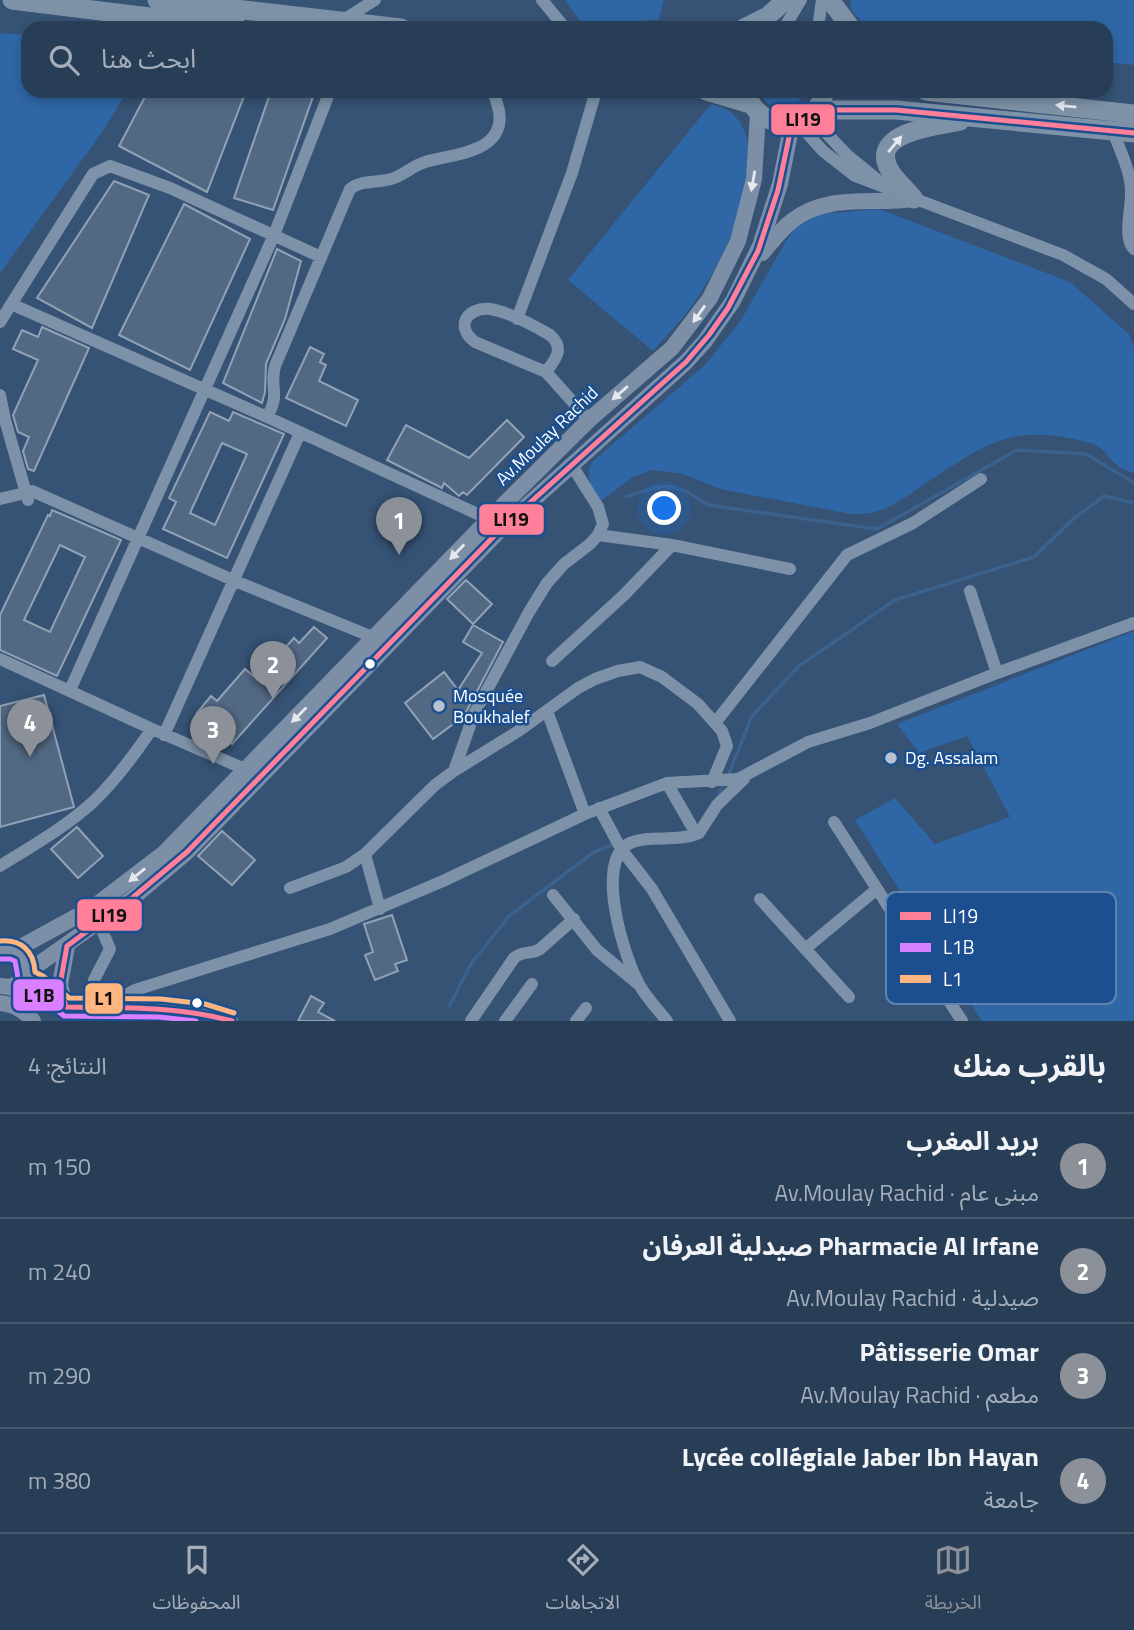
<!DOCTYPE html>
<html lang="ar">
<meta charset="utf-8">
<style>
:root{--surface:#283e57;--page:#30455d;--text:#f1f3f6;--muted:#a5aeba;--line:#44576d;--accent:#8c9099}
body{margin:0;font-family:"Titillium Web","Noto Sans Arabic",sans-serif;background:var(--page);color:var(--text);direction:rtl}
.you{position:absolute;left:665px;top:509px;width:24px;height:24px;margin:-18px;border:5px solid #fff;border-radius:50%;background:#1a73e8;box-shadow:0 0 0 10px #1a73e833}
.badge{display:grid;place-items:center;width:46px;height:46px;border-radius:50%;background:var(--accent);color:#fff;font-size:23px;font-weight:700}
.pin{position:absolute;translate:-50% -58px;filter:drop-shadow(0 2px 4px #0008)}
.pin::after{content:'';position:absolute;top:37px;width:24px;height:21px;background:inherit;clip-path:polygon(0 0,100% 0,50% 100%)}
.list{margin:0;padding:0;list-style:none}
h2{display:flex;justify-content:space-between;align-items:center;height:91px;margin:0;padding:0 28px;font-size:30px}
h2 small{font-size:23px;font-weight:400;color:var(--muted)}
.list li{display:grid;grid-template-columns:46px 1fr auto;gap:21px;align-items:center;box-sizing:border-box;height:105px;padding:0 28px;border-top:2px solid var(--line)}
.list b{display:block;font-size:26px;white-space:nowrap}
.list p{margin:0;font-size:23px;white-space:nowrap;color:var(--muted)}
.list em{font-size:23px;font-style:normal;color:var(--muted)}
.icon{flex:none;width:38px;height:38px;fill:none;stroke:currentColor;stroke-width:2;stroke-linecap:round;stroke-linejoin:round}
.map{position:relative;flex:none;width:1134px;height:1021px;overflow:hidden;direction:ltr}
.search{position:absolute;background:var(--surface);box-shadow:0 4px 10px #0003;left:21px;right:21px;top:21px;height:77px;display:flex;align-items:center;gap:18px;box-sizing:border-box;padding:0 24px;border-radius:21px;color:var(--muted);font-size:26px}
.sheet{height:511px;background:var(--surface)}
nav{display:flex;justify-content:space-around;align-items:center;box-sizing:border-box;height:98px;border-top:2px solid var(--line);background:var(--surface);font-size:19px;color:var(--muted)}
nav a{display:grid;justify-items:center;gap:4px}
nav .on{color:var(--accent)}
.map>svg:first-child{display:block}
.green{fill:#2f66a5}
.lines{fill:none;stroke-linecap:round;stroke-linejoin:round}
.stream{stroke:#3b618d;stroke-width:3.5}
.building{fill:#526984;stroke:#92a2b6;stroke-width:2;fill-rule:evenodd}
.minor{stroke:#7d92a8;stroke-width:12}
.major{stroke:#7d8ea7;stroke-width:16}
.highway{stroke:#7e92a7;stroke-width:19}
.bus-1-casing{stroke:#1b4f8f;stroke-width:10}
.bus-2-casing{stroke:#1b4f8f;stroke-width:10}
.bus-3-casing{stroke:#1b4f8f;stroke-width:10}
.bus-1{stroke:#ff8098;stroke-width:5}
.bus-2{stroke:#d880ff;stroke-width:5}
.bus-3{stroke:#ffb580;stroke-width:5}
.oneway{fill:#e5e9ed}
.oneway2{fill:#e5e8ed}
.bus-dot{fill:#fff;stroke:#1b4f8f;stroke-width:2.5}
.poi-dot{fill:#b9c2ce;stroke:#1b4f8f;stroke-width:2.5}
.labels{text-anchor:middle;stroke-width:5;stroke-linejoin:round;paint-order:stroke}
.street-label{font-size:18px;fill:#fff;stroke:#1b4f8f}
.poi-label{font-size:18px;fill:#fff;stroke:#1b4f8f;text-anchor:start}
.key{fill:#1b4f8f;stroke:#5f84b1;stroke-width:2}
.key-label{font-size:19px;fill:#fff}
.line-badge{stroke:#1b4f8f;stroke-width:2.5}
.pale-badge-label{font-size:19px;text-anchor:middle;font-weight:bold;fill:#111}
</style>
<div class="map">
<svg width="1134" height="1021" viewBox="0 0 1134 1021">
<rect width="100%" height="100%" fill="#365274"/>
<!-- green -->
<path class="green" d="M565 0H664L659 19 585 28Z
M850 0H1134V65L1106 62V28H867L852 11Z
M0 33 28 35V91H127L103 131 0 273Z
M760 91H806C797 111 767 115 760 91Z
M711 104C720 107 729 109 735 116 774 159 724 258 698 297 685 317 668 334 653 351L568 280Z
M879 209 1070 282 1129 334 1134 347V473C1129 471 1123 470 1119 467 1109 460 1103 446 1091 443 1009 421 984 445 919 488 895 504 882 515 851 514L720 489 683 474 652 470 633 477 601 501C592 488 584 477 592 462L706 364 741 320 786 241 796 228 818 214Z
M1134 631V1021H982L855 820 895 798 935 844 1010 817 967 736 919 753 897 724Z"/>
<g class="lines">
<!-- stream -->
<path class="stream" d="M626 497C666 483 672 481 708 505L877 529 1017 450 1086 454 1134 483
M728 776 752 716 799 666 895 600 1034 557 1072 520 1104 496 1134 503
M717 798 724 783
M449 1006 471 964 509 916 594 852 615 844"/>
</g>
<!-- building -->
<path class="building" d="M148 91H246L207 192 119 146Z
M271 91H315L273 210 234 198Z
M114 181 149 195 92 328 37 298Z
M184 204 250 239 190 370 119 335Z
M277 249 301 261 285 319 266 364 265 392 262 403 223 383Z
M42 327 89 348 34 471 28 469 23 451 29 437 18 432 13 415 38 360 13 349 22 330 38 337Z
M310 347 324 354 320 362 326 365 319 381 358 400 346 426 286 398Z
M210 412 229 421 233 412 284 434 227 558 163 529 176 502 169 498ZM222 443 247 454 215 525 190 513Z
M507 420 524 437 467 495 463 492 459 496 444 483 442 488 387 460 406 425 469 458Z
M52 510 121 540 57 676 0 650V615L48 515 50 516ZM60 545 85 557 50 632 24 620Z
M466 580 492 604 473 624 447 599Z
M473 625 503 642 464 716 433 739 405 703 444 672 458 690 482 653 463 642Z
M314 627 327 638 232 744 197 713 211 696 217 701 245 669 257 679 294 638 299 643Z
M44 695 74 807 0 827V706Z
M77 827 103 856 78 878 51 849Z
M222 831 255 860 232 885 198 856Z
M392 915 407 960 395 964 398 971 375 980 365 955 373 952 364 924Z
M311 996 324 1003 318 1012 335 1021H298Z"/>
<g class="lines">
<!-- minor -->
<path class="minor" d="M542 0 565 28
M343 20 375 0
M784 28 801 0
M818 28 822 0
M810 116 847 155 880 182
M797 122 823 151 855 176 1063 255 1106 279 1134 304
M1113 131C1120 151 1132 173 1131 195 1131 210 1123 239 1134 249
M11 304 267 417 495 522
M517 319 572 173 596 91
M0 322 93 174 110 166 170 188 321 257
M546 372C556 359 565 348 550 335 533 325 509 312 490 309 466 307 455 327 475 342L546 372 589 420
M0 395 5 420 28 500
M267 417C281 393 269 387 275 366L350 189C360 180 378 183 391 179 403 176 412 166 425 162 453 154 506 153 499 111 497 104 496 97 492 91
M32 491 235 581 375 638
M0 499 25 493
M598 535 672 545 790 569
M970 591 997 673
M0 659 152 729 245 769
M552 661 624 595 672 545
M70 690 274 235 330 91
M547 711 585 814
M715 723 847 555 913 523 981 479
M164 735 300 433
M454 771 474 714 529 612 547 583 564 564 590 544 598 535 603 524 598 507 571 464
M667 783 691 825
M599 808 621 849 652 889 730 1021
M834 822 962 1021
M365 854 380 909
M0 866C32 846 66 827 94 801 116 780 134 755 152 729
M290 888 346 867 365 854 435 785 454 771 520 730 578 688 595 679 618 671 640 667 662 677 698 704 722 731 727 746 712 782
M553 895 597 950 637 983
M760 899 849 997
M805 949 877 889
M25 977 38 983 65 1007
M5 987 40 1003 66 1007 160 1008 203 1013 232 1021
M93 1007 94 980 110 949 99 923
M102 1007 106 1021
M114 1007 126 995 135 990 330 929 443 881 585 814 667 783 738 779 808 742 870 723 997 673 1134 623
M471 1021 514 958C523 950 531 955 540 949L574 919
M505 1021 532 984
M576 1021 586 1008
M667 1021C658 1010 647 998 640 986 625 960 593 861 630 843 649 834 677 843 699 833L717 805 744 779"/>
<!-- major -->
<path class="major" d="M762 253C772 242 780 230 792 221 827 193 873 205 914 199
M0 950 8 948 20 953 27 968 20 982 11 987 0 986
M15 950 92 908 164 853 490 518 589 420 672 348 710 298 738 241 754 179 758 113
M26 973 131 899 187 852 502 528 686 362 705 341 733 301 760 246 780 184 792 123
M0 1003C15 1005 24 1010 33 1021
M66 1007 60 985 67 946"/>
<!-- highway -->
<path class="highway" d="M12 0 239 28
M157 0 401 28
M830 0 851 28
M744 28 768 16 786 0
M706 91 750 104
M745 91C759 133 813 136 825 91
M926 91 1134 114
M814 112 830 110H896L1134 133
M914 199C906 189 895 180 889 169 869 131 939 126 960 121"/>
<defs>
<path id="bus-1" d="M232 1021C177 1006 122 1008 66 1007L60 985 67 946 131 899 187 852 502 528 686 362 709 335 728 308 758 251 778 190 792 123 804 119 814 112 830 110H896L1134 133"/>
<path id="bus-2" d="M1 959H10L15 961 19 983 33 990 64 1016 159 1017 196 1021"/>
<path id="bus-3" d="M0 941C21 939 34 951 35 972L43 976 69 998 161 999 205 1004 234 1013"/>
</defs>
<!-- bus-1 casing -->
<use href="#bus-1" class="bus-1-casing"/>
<!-- bus-2 casing -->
<use href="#bus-2" class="bus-2-casing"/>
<!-- bus-3 casing -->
<use href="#bus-3" class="bus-3-casing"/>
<!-- bus-1 -->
<use href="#bus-1" class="bus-1"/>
<!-- bus-2 -->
<use href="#bus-2" class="bus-2"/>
<!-- bus-3 -->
<use href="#bus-3" class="bus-3"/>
</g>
<!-- one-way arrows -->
<defs><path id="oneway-solid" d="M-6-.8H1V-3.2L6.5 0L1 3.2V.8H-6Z" transform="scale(1.75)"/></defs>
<g class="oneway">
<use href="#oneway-solid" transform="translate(1066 106) rotate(-174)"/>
<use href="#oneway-solid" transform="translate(895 144) rotate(-50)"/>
</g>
<g class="oneway2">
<use href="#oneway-solid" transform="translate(753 181) rotate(100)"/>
<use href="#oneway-solid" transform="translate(699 314) rotate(125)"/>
<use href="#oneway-solid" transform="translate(620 393) rotate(139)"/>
<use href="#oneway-solid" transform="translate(457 552) rotate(134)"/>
<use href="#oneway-solid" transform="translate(299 715) rotate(135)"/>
<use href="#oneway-solid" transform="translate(137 875) rotate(141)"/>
</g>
<!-- markers -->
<g class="bus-dot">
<circle cx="370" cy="664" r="6"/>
<circle cx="197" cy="1003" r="6"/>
</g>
<g class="poi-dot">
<circle cx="439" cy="706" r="7"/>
<circle cx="891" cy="758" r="7"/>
</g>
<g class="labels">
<!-- street labels -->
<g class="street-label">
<text transform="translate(547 436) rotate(-44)" y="6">Av.Moulay Rachid</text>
</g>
<!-- poi labels -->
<g class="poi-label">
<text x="453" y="702">Mosquée<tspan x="453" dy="21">Boukhalef</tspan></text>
<text x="905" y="764">Dg. Assalam</text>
</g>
</g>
<!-- legend -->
<rect x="886" y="892" width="230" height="112" rx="10" class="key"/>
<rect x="900" y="912" width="31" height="8" fill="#ff8098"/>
<rect x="900" y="943" width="31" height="9" fill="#d880ff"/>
<rect x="900" y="975" width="31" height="8" fill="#ffb580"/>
<g class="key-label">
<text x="943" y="923">LI19</text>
<text x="943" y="954">L1B</text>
<text x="943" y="986">L1</text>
</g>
<g class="line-badge">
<rect x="770" y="103" width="66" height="33" rx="7" fill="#ff8098"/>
<rect x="478" y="503" width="67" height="33" rx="7" fill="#ff8098"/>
<rect x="76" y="898" width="67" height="34" rx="7" fill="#ff8098"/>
<rect x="12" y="978" width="53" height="34" rx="7" fill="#d880ff"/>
<rect x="84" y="982" width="40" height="33" rx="7" fill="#ffb580"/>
</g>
<g class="pale-badge-label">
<text x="803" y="126">LI19</text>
<text x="511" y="526">LI19</text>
<text x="109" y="922">LI19</text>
<text x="39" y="1002">L1B</text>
<text x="104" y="1005">L1</text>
</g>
</svg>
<div class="you"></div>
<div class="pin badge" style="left:399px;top:555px">1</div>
<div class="pin badge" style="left:273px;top:699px">2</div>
<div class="pin badge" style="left:213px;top:764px">3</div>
<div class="pin badge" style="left:30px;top:757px">4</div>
<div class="search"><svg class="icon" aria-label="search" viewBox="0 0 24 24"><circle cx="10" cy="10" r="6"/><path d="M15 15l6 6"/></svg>ابحث هنا</div>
</div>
<section class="sheet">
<h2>بالقرب منك<small>النتائج: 4</small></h2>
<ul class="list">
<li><span class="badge">1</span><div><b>بريد المغرب</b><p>مبنى عام · Av.Moulay Rachid</p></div><em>150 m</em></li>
<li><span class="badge">2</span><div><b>Pharmacie Al Irfane صيدلية العرفان</b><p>صيدلية · Av.Moulay Rachid</p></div><em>240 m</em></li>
<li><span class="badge">3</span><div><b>Pâtisserie Omar</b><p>مطعم · Av.Moulay Rachid</p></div><em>290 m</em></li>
<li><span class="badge">4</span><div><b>Lycée collégiale Jaber Ibn Hayan</b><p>جامعة</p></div><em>380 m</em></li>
</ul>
</section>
<nav>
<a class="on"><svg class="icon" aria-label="map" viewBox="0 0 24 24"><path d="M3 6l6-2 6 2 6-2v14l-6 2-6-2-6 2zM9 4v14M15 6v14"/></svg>الخريطة</a>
<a><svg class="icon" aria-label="directions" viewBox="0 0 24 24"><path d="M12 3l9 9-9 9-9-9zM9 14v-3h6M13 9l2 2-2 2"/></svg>الاتجاهات</a>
<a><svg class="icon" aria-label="saved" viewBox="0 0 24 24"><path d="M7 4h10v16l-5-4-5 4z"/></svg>المحفوظات</a>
</nav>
